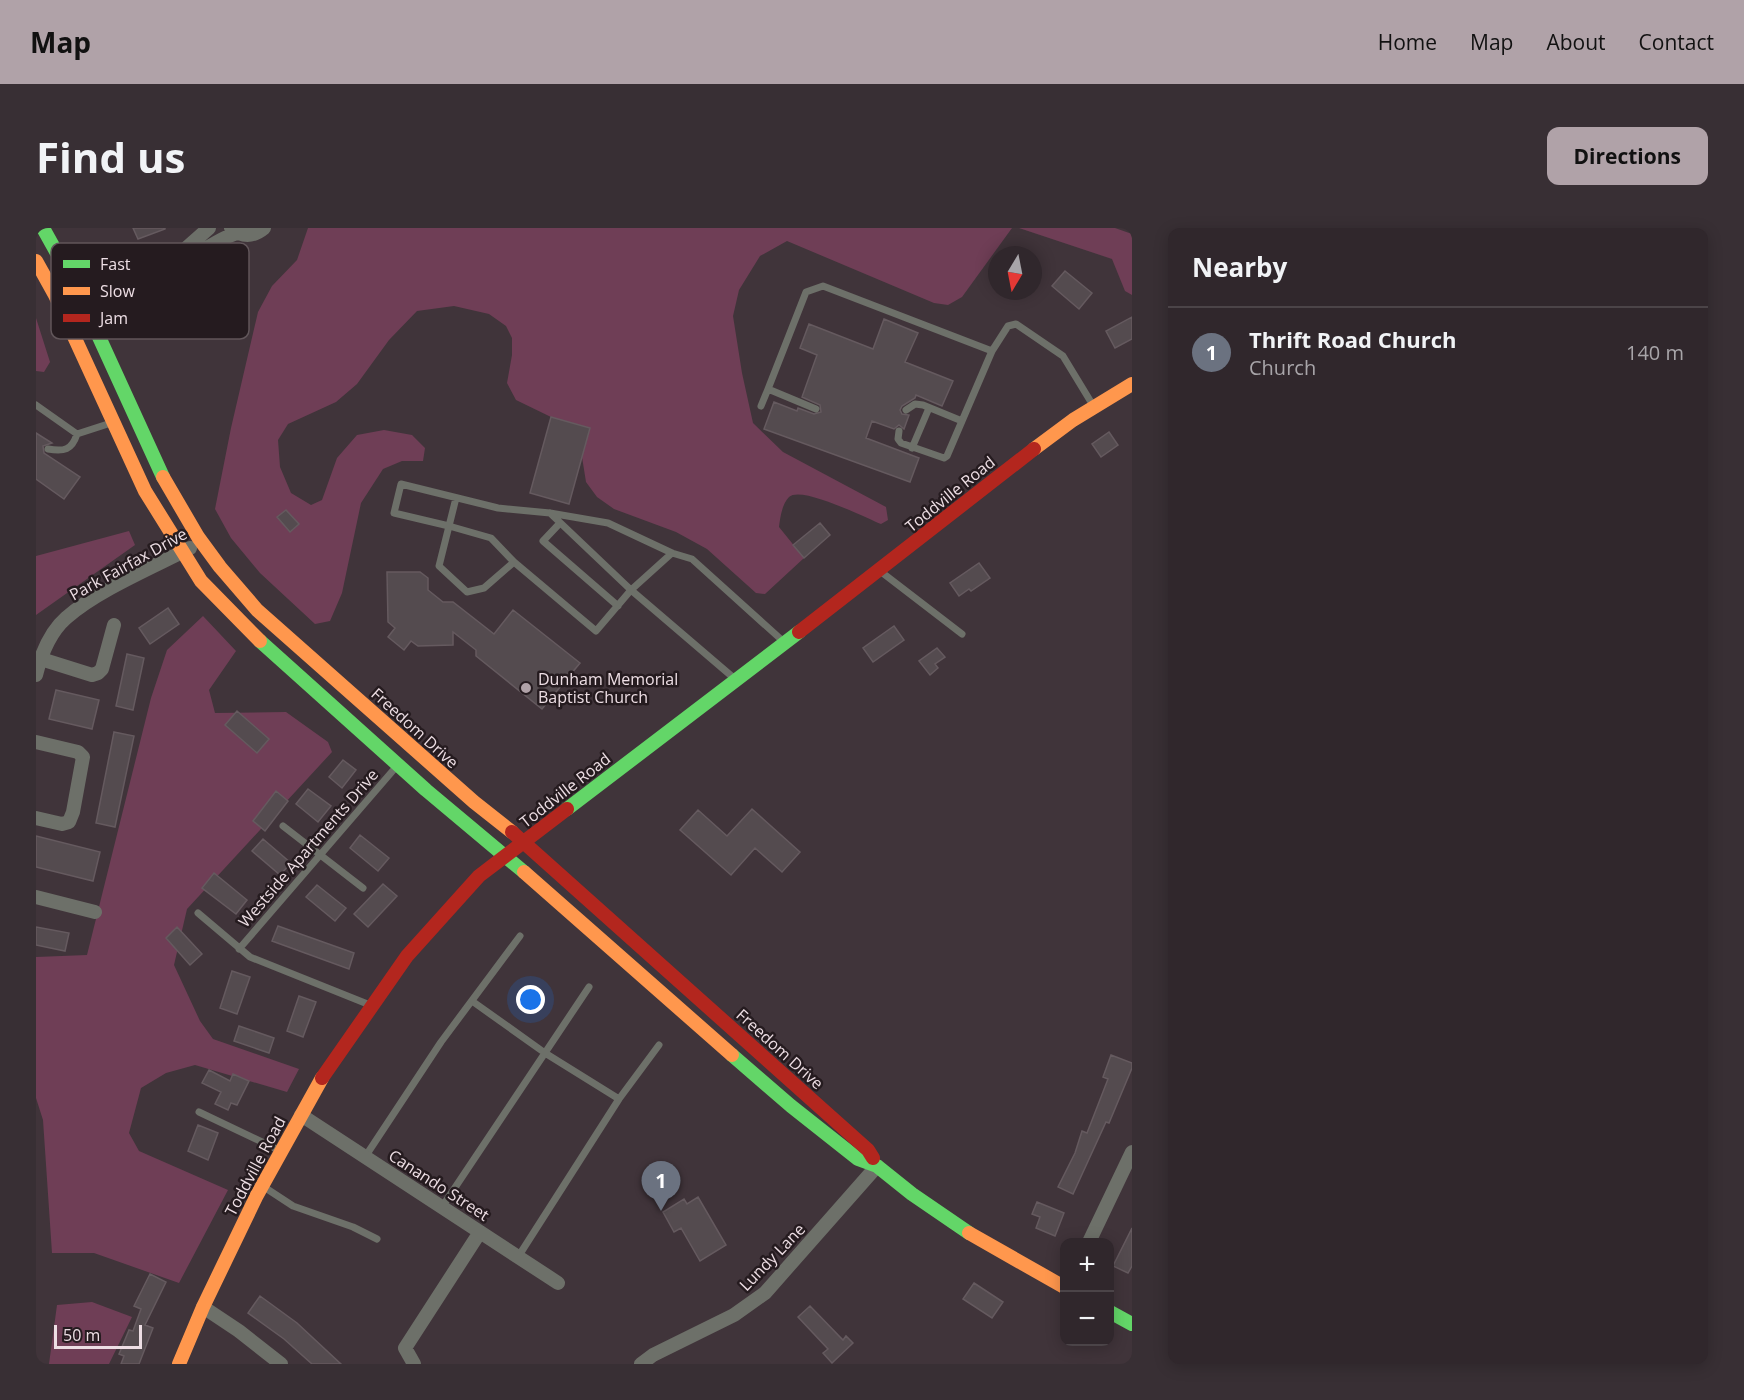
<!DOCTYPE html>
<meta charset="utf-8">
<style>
:root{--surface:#30272c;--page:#382f34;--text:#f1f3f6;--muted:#a8a5a9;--line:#4b4448;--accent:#b0a2a8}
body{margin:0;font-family:"Open Sans",sans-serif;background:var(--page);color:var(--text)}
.controls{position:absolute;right:18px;bottom:18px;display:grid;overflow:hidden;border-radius:12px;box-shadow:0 3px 15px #0003}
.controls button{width:54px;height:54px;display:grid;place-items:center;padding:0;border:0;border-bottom:2px solid var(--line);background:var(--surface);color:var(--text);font:30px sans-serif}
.compass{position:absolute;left:952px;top:18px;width:54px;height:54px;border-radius:50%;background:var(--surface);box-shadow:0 3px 15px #0003;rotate:190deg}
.scale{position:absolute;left:18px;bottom:15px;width:88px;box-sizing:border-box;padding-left:6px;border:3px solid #eddee4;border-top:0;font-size:16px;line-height:21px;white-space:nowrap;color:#eddee4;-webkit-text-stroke:4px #251b1f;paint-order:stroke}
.you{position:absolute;left:495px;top:772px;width:21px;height:21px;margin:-15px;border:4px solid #fff;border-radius:50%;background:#1a73e8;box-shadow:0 0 0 9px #1a73e833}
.badge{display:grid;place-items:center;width:39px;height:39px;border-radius:50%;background:var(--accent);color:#fff;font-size:20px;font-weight:700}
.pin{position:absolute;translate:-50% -50px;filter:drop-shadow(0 2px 3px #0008)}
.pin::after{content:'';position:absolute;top:32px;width:21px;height:18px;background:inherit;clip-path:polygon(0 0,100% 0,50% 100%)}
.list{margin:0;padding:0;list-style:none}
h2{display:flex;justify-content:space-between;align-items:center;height:78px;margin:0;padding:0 24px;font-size:26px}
h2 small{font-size:20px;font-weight:400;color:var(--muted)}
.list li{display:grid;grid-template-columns:39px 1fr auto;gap:18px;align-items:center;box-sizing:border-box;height:90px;padding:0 24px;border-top:2px solid var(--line)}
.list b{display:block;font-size:22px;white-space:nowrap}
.list p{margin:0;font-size:20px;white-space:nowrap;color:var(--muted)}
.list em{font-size:20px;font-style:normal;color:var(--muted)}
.map{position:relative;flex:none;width:1096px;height:1136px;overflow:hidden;border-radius:12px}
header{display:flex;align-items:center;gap:36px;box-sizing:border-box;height:84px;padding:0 30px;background:var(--accent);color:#111}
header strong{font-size:28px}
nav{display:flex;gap:33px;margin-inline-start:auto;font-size:21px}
.intro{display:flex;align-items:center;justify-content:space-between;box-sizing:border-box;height:144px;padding:0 36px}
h1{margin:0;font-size:42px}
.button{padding:15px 27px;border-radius:12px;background:var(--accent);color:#111;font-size:21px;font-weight:700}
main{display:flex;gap:36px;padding:0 36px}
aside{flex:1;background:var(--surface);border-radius:12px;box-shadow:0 3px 15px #0003}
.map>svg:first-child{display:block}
.green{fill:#6f3e56}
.building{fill:#544b4f;stroke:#655a5f;stroke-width:1.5}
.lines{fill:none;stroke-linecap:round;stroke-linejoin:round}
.lane{stroke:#6d7069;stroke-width:7}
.street{stroke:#6d7069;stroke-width:14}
.fast{stroke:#63d668;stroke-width:14}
.slow{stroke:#ff974d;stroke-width:14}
.jam{stroke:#b3261e;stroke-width:14}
.poi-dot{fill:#b0a2a8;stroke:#251b1f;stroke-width:2}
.labels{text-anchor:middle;stroke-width:5;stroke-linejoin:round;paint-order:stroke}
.street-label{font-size:16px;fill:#eddee4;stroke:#251b1f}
.poi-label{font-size:16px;fill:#eddee4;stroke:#251b1f;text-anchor:start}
.key{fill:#251b1f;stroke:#61565a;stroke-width:1.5}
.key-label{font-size:16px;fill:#eddee4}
</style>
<header>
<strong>Map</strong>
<nav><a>Home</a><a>Map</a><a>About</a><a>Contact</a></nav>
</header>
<div class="intro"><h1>Find us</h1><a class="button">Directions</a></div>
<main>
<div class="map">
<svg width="1096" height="1136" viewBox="0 0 1096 1136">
<rect width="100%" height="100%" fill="#40343a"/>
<!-- green -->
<path class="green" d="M272 0H976L926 69 912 77 898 75 751 13 724 28 703 62 697 88 706 145 717 195 747 224 850 279 852 292 845 296C830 290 765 257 753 269 746 276 744 290 743 299L768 330 729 366 720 365 671 321 640 304 578 281 561 269 550 254 546 229 515 189 480 172 471 155 476 127V110L470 98 453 86 418 78 381 83 353 112 321 156 300 174 252 196 242 212 244 239 255 265 275 277 286 272 301 230 321 207 348 202 376 207 389 220 387 233H366L347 241 325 275 306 365 294 393 279 396 224 345 195 310 179 281 195 200 222 84 236 58 261 32Z
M983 0H1079L1096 6V67L1089 63 1076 31Z
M0 90 14 134 8 144 0 143Z
M93 303 99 317 0 387V328Z
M167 388 200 423 173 462 179 485 250 484 292 514 296 524 151 681 138 737 164 793 177 811 263 841 251 864 159 837 130 845 105 860 93 905 103 923 192 962 143 1055 58 1025H16L7 892 0 870V729L51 727 115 470 131 422Z
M56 1074 96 1089 73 1136H13L21 1077Z"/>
<!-- building -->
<path class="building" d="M97 0H129V1L102 11Z
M1029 43 1056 65 1043 81 1016 58Z
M1096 89V111L1079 120 1070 103Z
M848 91 882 105 869 134 917 153 906 178 880 167 879 170 866 178 864 182 866 186 873 187 868 201 863 197 858 201 836 193 830 210 883 230 874 254 728 201 738 174 761 183 762 180 778 186 785 184 784 177 766 169 781 127 764 120 773 96 837 121Z
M515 189 554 200 533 276 494 265Z
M1073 204 1082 217 1065 229 1056 216Z
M0 205 16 215 7 218 8 225 44 249 28 271 0 251Z
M250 282 263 296 254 304 241 289Z
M784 295 794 307 768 330 757 317Z
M943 335 954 350 935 363 933 361 923 368 914 355Z
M351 344H384L392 350V362L407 374H417L458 406 477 382 544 435 506 481 440 428V422L417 404V417L382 418 375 413 368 422 352 409 359 400 352 394Z
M132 380 143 396 114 416 103 400Z
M858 398 868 412 837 434 827 420Z
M901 420 909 429 899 436 902 440 894 447 883 433Z
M91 426 108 430 97 482 80 478Z
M20 462 63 472 56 501 13 491Z
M201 483 233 511 221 525 189 497Z
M78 504 98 508 79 599 60 595Z
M307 532 320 542 306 560 293 549Z
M272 561 295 578 282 594 260 576Z
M240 563 252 573 229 603 217 593Z
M716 581 764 624 746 644 719 620 695 647 644 602 662 582 691 608Z
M324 607 353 630 342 643 314 620Z
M0 608 64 624 57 653 0 639Z
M227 611 255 635 244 647 216 623Z
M178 645 211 672 200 686 166 660Z
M347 656 361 668 332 699 318 686Z
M281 657 310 680 299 693 270 669Z
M242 698 318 725 313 741 236 713Z
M0 699 33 705 29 723 0 717Z
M141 699 166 726 154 737 130 710Z
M196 743 214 749 201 786 184 780Z
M263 768 280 774 267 809 251 803Z
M203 798 238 810 233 825 198 813Z
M1075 827 1096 835V840L1073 895 1070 894 1037 966 1022 959 1039 925 1046 903 1051 905 1072 851 1067 849Z
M173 842 194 853 197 846 213 853 201 877 195 875 192 882 179 876 185 864 166 855Z
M162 897 182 905 172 932 152 923Z
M662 969 690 1017 664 1033 645 1000 638 1004 627 984 648 971 651 976Z
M1001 974 1028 985 1019 1008 1000 1000 1004 989 996 986Z
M1096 1000V1038L1092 1045 1077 1038Z
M114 1046 130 1054 109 1097 117 1100 103 1136H85L88 1128 83 1126 93 1102 97 1103 105 1081 98 1078Z
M938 1055 967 1074 956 1090 927 1071Z
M224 1068 261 1095 305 1136H276L248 1111 212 1085Z
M774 1078 807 1112 810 1108 817 1115 796 1135 787 1125 792 1121 762 1089Z"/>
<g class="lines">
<!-- lane -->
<path class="lane" d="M0 177 41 206 75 195
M725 178 732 161
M780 181 732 161 770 64 787 58 956 123
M870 182 879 176 887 177 926 193
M863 203 862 211 865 215 908 230 911 228 956 123 972 98 980 96 1027 128 1058 179
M876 220 893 180
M12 221C28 224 36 222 41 206
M420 270 413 298 455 310 478 334
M514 285 595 362 636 325
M524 295 507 313 582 378
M844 343 926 406
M699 451 595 362 560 403 478 334 448 360 431 364 403 338 413 298 358 285 365 256 462 280 514 285 572 295 636 325 656 331 748 414
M247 598 327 660
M162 685 214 729 334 777
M203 721 360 539
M436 773 509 825 583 871 482 1029
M583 871 623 817
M163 884 245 923
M329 929 405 814 484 708
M228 959 257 978 317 999 341 1011
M406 979 553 759"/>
<!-- street -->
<path class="street" d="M195 0C206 9 217 9 228 0
M142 32 147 23 173 0
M49 78 142 32C163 29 180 11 201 5
M5 431 56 447 62 445 66 441 78 397
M0 447C5 427 14 404 30 390 60 363 117 339 154 320
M0 514 42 524 47 529 37 584 33 594 26 596 0 590
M0 669 59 684
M265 887 522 1055
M1053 1014 1096 924
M167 1079 203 1103 245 1136
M378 1136 369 1120 444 1004
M605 1136 617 1127 698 1087 729 1065 841 938"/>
<!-- fast -->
<path class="fast" d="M7 0 42 63 127 249
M224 413 390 562 488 644
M531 581 763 404
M696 827 755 878 822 931 841 938 876 966 933 1005
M1074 1084 1096 1096"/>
<!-- slow -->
<path class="slow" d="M0 33 19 67 109 263 165 353 224 413
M998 221 1037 192 1096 156
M127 249 162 309 184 339 221 382 438 574 476 604
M488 644 696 827
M933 1005 1028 1059
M143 1136 167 1079 221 967 286 850"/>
<!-- jam -->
<path class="jam" d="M763 404 998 221
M476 604 832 922 837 930
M286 850 371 728 443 648 531 581"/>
</g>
<!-- markers -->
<circle class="poi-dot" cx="490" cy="460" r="6"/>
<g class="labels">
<!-- street labels -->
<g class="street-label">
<text transform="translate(914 266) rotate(-39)" y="6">Toddville Road</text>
<text transform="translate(92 336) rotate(-29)" y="6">Park Fairfax Drive</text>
<text transform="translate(379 500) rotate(42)" y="6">Freedom Drive</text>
<text transform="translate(529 562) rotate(-38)" y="6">Toddville Road</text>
<text transform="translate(272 620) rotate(-49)" y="6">Westside Apartments Drive</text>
<text transform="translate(744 821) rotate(42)" y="6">Freedom Drive</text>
<text transform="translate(219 938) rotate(-62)" y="6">Toddville Road</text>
<text transform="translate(403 957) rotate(33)" y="6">Canando Street</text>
<text transform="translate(736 1029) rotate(-46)" y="6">Lundy Lane</text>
</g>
<!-- poi labels -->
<g class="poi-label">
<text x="502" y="457">Dunham Memorial<tspan x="502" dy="18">Baptist Church</tspan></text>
</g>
</g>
<!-- legend -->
<rect x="15" y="15" width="198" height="96" rx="9" class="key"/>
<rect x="27" y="32" width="27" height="8" fill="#63d668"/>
<rect x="27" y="59" width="27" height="8" fill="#ff974d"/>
<rect x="27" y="86" width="27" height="8" fill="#b3261e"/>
<g class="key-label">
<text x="64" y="42">Fast</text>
<text x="64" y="69">Slow</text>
<text x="64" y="96">Jam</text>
</g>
</svg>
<div class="controls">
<button>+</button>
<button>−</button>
</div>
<svg class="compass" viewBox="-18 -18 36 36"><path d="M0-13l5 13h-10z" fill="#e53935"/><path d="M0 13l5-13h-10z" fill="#a8a5a9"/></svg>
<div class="scale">50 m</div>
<div class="you"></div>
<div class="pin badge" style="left:625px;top:983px;background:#6b7280">1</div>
</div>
<aside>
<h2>Nearby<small></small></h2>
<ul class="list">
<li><span class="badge" style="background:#6b7280">1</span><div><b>Thrift Road Church</b><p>Church</p></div><em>140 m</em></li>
</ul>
</aside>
</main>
